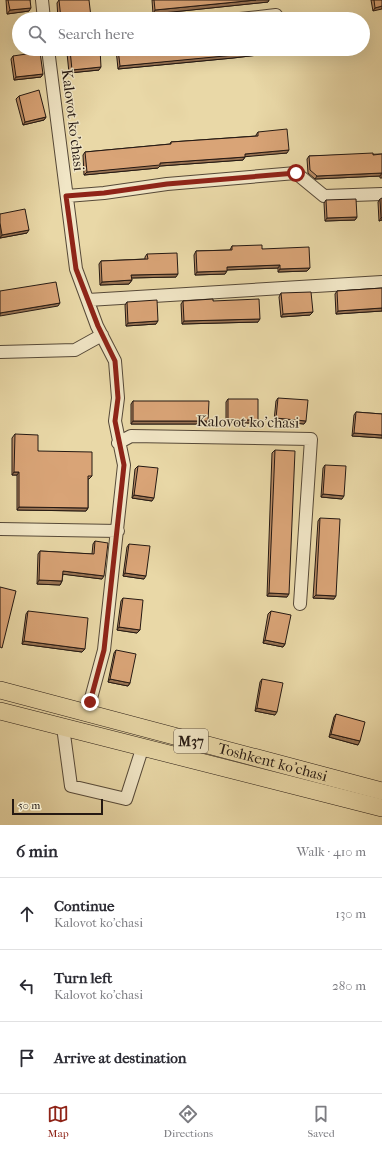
<!DOCTYPE html>
<meta charset="utf-8">
<style>
:root{--surface:#fff;--page:#f7f7f7;--text:#2b2b33;--muted:#7c7c81;--line:#e1e1e2;--accent:#8f2418}
body{margin:0;font-family:"IM FELL French Canon",serif;background:var(--page);color:var(--text)}
.scale{position:absolute;left:12px;bottom:10px;width:91px;box-sizing:border-box;padding-left:4px;border:2px solid #251913;border-top:0;font-size:11px;line-height:14px;white-space:nowrap;color:#251913;-webkit-text-stroke:3px #f1e6c6;paint-order:stroke}
.stop{position:absolute;width:12px;height:12px;margin:-9px;border:3px solid #8f2418;border-radius:50%;background:#fff}
.stop.end{background:#8f2418;border-color:#fff;box-shadow:0 1px 4px #0008}
.list{margin:0;padding:0;list-style:none}
h2{display:flex;justify-content:space-between;align-items:center;height:52px;margin:0;padding:0 16px;font-size:17px}
h2 small{font-size:13px;font-weight:400;color:var(--muted)}
.list li{display:grid;grid-template-columns:26px 1fr auto;gap:12px;align-items:center;box-sizing:border-box;height:72px;padding:0 16px;border-top:1px solid var(--line)}
.list b{display:block;font-size:15px;white-space:nowrap}
.list p{margin:0;font-size:13px;white-space:nowrap;color:var(--muted)}
.list em{font-size:13px;font-style:normal;color:var(--muted)}
.icon{flex:none;width:22px;height:22px;fill:none;stroke:currentColor;stroke-width:2;stroke-linecap:round;stroke-linejoin:round}
.map{position:relative;flex:none;width:382px;height:825px;overflow:hidden}
.search{position:absolute;background:var(--surface);box-shadow:0 4px 16px #0002;left:12px;right:12px;top:12px;height:44px;display:flex;align-items:center;gap:10px;box-sizing:border-box;padding:0 14px;border-radius:22px;color:var(--muted);font-size:15px}
.sheet{height:268px;background:var(--surface)}
nav{display:flex;justify-content:space-around;align-items:center;box-sizing:border-box;height:56px;border-top:1px solid var(--line);background:var(--surface);font-size:11px;color:var(--muted)}
nav a{display:grid;justify-items:center;gap:2px}
nav .on{color:var(--accent)}
.map>svg:first-child{display:block}
.lines{fill:none;stroke-linecap:round;stroke-linejoin:round}
.minor-casing{stroke:#564938;stroke-width:14}
.highway-casing{stroke:#251913;stroke-width:18}
.minor{stroke:#f1e6c6;stroke-width:12}
.highway{stroke:#e9d8a7;stroke-width:17}
.wall{fill:#bb8d66;stroke:#251913}
.shaded-wall{fill:#987353;stroke:#251913}
.building{fill:#d9a477;stroke:#251913}
.route{stroke:#8f2418;stroke-width:5}
.labels{text-anchor:middle;stroke-width:3;stroke-linejoin:round;paint-order:stroke}
.shield{fill:#f1e6c6;stroke:#625649;stroke-width:1}
.shield-label{font-size:14px;font-weight:bold;fill:#251913}
.street-label{font-size:15px;fill:#251913;stroke:#f1e6c6}
</style>
<div class="map">
<svg width="382" height="825" viewBox="0 0 382 825">
<rect width="100%" height="100%" fill="#e9d8a7"/>
<filter id="stains"><feTurbulence type="fractalNoise" baseFrequency=".005" numOctaves="4"/><feColorMatrix values="0 0 0 0 .2 0 0 0 0 .09 0 0 0 0 .02 0 0 0 .5 -.17"/></filter>
<radialGradient id="worn" r=".72"><stop offset=".6" stop-color="#630" stop-opacity="0"/><stop offset="1" stop-color="#630" stop-opacity=".3"/></radialGradient>
<g class="lines">
<defs>
<path id="minor" d="M42 0 44 19
M240 19 276 15
M48 49 76 269 97 326 115 361 118 398 115 421 124 465 104 650 87 713
M67 196 104 193 167 184 296 173 324 196 382 194
M88 300 382 282
M0 352 75 350 102 335
M118 443 131 436 311 439 300 604
M0 529 118 531
M63 727 71 786 126 799 143 746"/>
<g id="highway">
<path id="s1" d="M0 690 382 791"/>
<path d="M0 711 382 808"/>
</g>
</defs>
<!-- minor casing -->
<use href="#minor" class="minor-casing"/>
<!-- highway casing -->
<use href="#highway" class="highway-casing"/>
<!-- minor -->
<use href="#minor" class="minor"/>
<!-- highway -->
<use href="#highway" class="highway"/>
</g>
<!-- wall -->
<path class="wall" d="M6 0H30L29 11 7 14Z
M59 0 89 19H58L57 3Z
M152 0H269L268 2 153 14Z
M371 0H382L373 11Z
M116 49H277L275 53 233 58 118 69Z
M70 50 99 70 69 73 67 53Z
M13 56 43 74 41 77 14 80 11 59Z
M19 96 46 117 44 120 23 125 16 99Z
M258 132 287 153 245 156V157L243 160 160 166 158 168 84 175 83 155 85 152 170 144 171 142 256 136V135Z
M382 154V178H380V176L315 179 308 173 307 159 309 156Z
M380 199 382 220 379 221 378 202Z
M326 200 357 217 355 220 325 221 324 203Z
M0 214 27 233 0 238Z
M232 246 262 249 310 268 307 271 278 272V268L227 270 225 274 195 275 194 255 196 251 230 250Z
M147 254 176 277 131 278 132 280 129 284 100 285 99 264 101 261 145 259V257Z
M382 288V311L336 314 335 294 337 291Z
M281 293 313 312 310 315 281 317 279 297Z
M183 301H213L258 322 182 324 181 304Z
M127 302 156 324 126 326 125 305Z
M278 398 306 421 304 424 274 421 276 401Z
M228 399 258 420 255 423H226V402Z
M133 401 208 421 206 424H131V404Z
M356 412 382 414V438L352 436 354 415Z
M15 434 38 451 92 476 89 479H88V508L86 511 17 510V475H12V438Z
M275 450 287 597 267 596 272 453Z
M325 465 342 499 321 497 323 468Z
M138 466 152 501 132 498 135 469Z
M320 518 334 599 313 598 318 521Z
M95 541 102 579 63 574 62 581 60 585 37 584 38 554 40 551 92 554 93 544Z
M129 544 144 579 123 576 127 547Z
M123 598 140 630 137 633 117 630 121 601Z
M28 611 82 652 22 644 26 614Z
M271 611 285 644 283 647 263 643 268 614Z
M116 650 130 683 128 686 108 682 114 653Z
M262 679 275 715 255 711 260 682Z
M336 714 358 745 329 737 334 717Z"/>
<!-- shaded-wall -->
<path class="shaded-wall" d="M256 0H269L268 2 153 14 155 10Z
M382 6V9L373 11 375 8Z
M31 8 29 11 7 14 10 10Z
M91 17 89 19H71Z
M277 50 275 53 233 58 118 69 120 66Z
M101 67 99 70 69 73 72 70Z
M43 74 41 77 14 80 16 77Z
M46 117 44 120 23 125 25 122Z
M289 150 287 153 242 157 245 154Z
M245 157 243 160 160 166 158 168 84 175 87 172 160 163Z
M382 173 380 176 315 179 317 176Z
M357 217 355 220 325 221 327 218Z
M382 217V220L379 221 381 218Z
M29 230 27 233 0 238 2 235Z
M280 265 278 268 225 270 227 267Z
M310 268 307 271 278 272 280 269Z
M227 271 225 274 195 275 197 272Z
M178 274 176 277 129 278 131 275Z
M132 280 129 284 100 285 102 282Z
M60 303 58 306 0 316V313Z
M382 308V311L336 314 338 311Z
M313 312 310 315 281 317 283 314Z
M260 319 258 322 182 324 184 321Z
M158 321 156 324 126 326 128 323Z
M276 418 306 421 304 424 274 421Z
M228 420H258L255 423H226Z
M133 421H208L206 424H131Z
M354 433 382 435V438L352 436Z
M14 472H19L17 475H12Z
M323 494 344 496 342 499 321 497Z
M134 495 154 498 152 501 132 498Z
M19 507 88 508 86 511 17 510Z
M63 571 104 576 102 579 61 574Z
M125 573 146 576 144 579 123 576Z
M39 580 62 581 60 585 37 584Z
M269 593 289 594 287 597 267 596Z
M316 595 336 596 334 599 313 598Z
M119 627 140 630 137 633 117 630Z
M265 640 285 644 283 647 263 643Z
M24 641 85 649 82 652 22 644Z
M110 679 130 683 128 686 108 682Z
M257 708 277 712 275 715 255 711Z
M331 734 360 741 358 745 329 737Z"/>
<!-- building -->
<path class="building" d="M8 0H30L31 8 10 10Z
M59 0H89L91 17 71 19H61Z
M154 0H256L155 10Z
M374 0H382V6L375 8Z
M80 49H100L101 67 72 70 70 50Z
M118 49H277V50L235 55 120 66Z
M40 52 43 74 16 77 13 56Z
M39 90 46 117 25 122 19 96Z
M287 129 289 150 245 154V157L160 163V165L87 172 85 152 171 144V142L258 136V132Z
M373 153V155L382 154V173L317 176 310 170 309 156Z
M382 198V217L381 218 380 199Z
M356 199 357 217 327 218 326 200Z
M25 209 29 230 2 235 0 223V214Z
M262 245V249L309 247 310 268 280 269V265L227 267V271L197 272 196 251 232 250V246Z
M177 253 178 274 131 275 132 280 102 282 101 261 148 259 147 254Z
M56 282 60 303 0 313V291Z
M382 288V308L338 311 337 291Z
M311 292 313 312 283 314 281 293Z
M213 299V301L259 299 260 319 184 321 183 301Z
M157 300 158 321 128 323 127 302Z
M278 398 308 400 306 421 276 418Z
M228 399H258V420H228Z
M133 401H209L208 421H133Z
M356 412 382 414V435L354 433Z
M15 434 38 435V451L92 452V476H88V508L19 507V472H14Z
M275 450 295 451 289 594 269 593Z
M325 465 346 466 344 496 323 494Z
M138 466 158 468 154 498 134 495Z
M320 518 340 519 336 596 316 595Z
M95 541 108 543 104 576 63 571 62 581 39 580 40 551 94 554Z
M129 544 150 546 146 576 125 573Z
M0 587 16 591 2 648 0 647Z
M123 598 143 600 140 630 119 627Z
M28 611 88 618 85 649 24 641Z
M271 611 291 615 285 644 265 640Z
M116 650 136 654 130 683 110 679Z
M262 679 283 683 277 712 257 708Z
M336 714 365 722 360 741 331 734Z"/>
<g class="lines">
<!-- route -->
<path class="route" d="M90 702 104 650 124 465 115 421 118 398 115 361 98 326 76 269 66 196 104 193 167 184 296 173"/>
</g>
<g class="labels">
<!-- shield labels -->
<rect class="shield" x="174" y="729" width="34" height="24" rx="3"/>
<g class="shield-label">
<text x="191" y="746">M37</text>
</g>
<!-- street labels -->
<g class="street-label">
<text transform="translate(73 120) rotate(83)" y="5">Kalovot ko'chasi</text>
<text transform="translate(248 422) rotate(1)" y="5">Kalovot ko'chasi</text>
<text dy="5" stroke="none"><textPath href="#s1" startOffset="282">Toshkent ko'chasi</textPath></text>
</g>
</g>
<rect width="100%" height="100%" filter="url(#stains)"/>
<rect width="100%" height="100%" fill="url(#worn)"/>
</svg>
<div class="scale">50 m</div>
<div class="stop" style="left:296px;top:173px"></div>
<div class="stop end" style="left:90px;top:702px"></div>
<div class="search"><svg class="icon" aria-label="search" viewBox="0 0 24 24"><circle cx="10" cy="10" r="6"/><path d="M15 15l6 6"/></svg>Search here</div>
</div>
<section class="sheet">
<h2>6 min<small>Walk · 410 m</small></h2>
<ul class="list">
<li><svg class="icon" aria-label="ahead" viewBox="0 0 24 24"><path d="M12 20V5M6 11l6-6 6 6"/></svg><div><b>Continue</b><p>Kalovot ko'chasi</p></div><em>130 m</em></li>
<li><svg class="icon" aria-label="left" viewBox="0 0 24 24"><path d="M17 20v-9H6M10 6l-5 5 5 5"/></svg><div><b>Turn left</b><p>Kalovot ko'chasi</p></div><em>280 m</em></li>
<li><svg class="icon" aria-label="arrive" viewBox="0 0 24 24"><path d="M6 21V4h12l-3 4 3 4H6"/></svg><div><b>Arrive at destination</b></div></li>
</ul>
</section>
<nav>
<a class="on"><svg class="icon" aria-label="map" viewBox="0 0 24 24"><path d="M3 6l6-2 6 2 6-2v14l-6 2-6-2-6 2zM9 4v14M15 6v14"/></svg>Map</a>
<a><svg class="icon" aria-label="directions" viewBox="0 0 24 24"><path d="M12 3l9 9-9 9-9-9zM9 14v-3h6M13 9l2 2-2 2"/></svg>Directions</a>
<a><svg class="icon" aria-label="saved" viewBox="0 0 24 24"><path d="M7 4h10v16l-5-4-5 4z"/></svg>Saved</a>
</nav>
